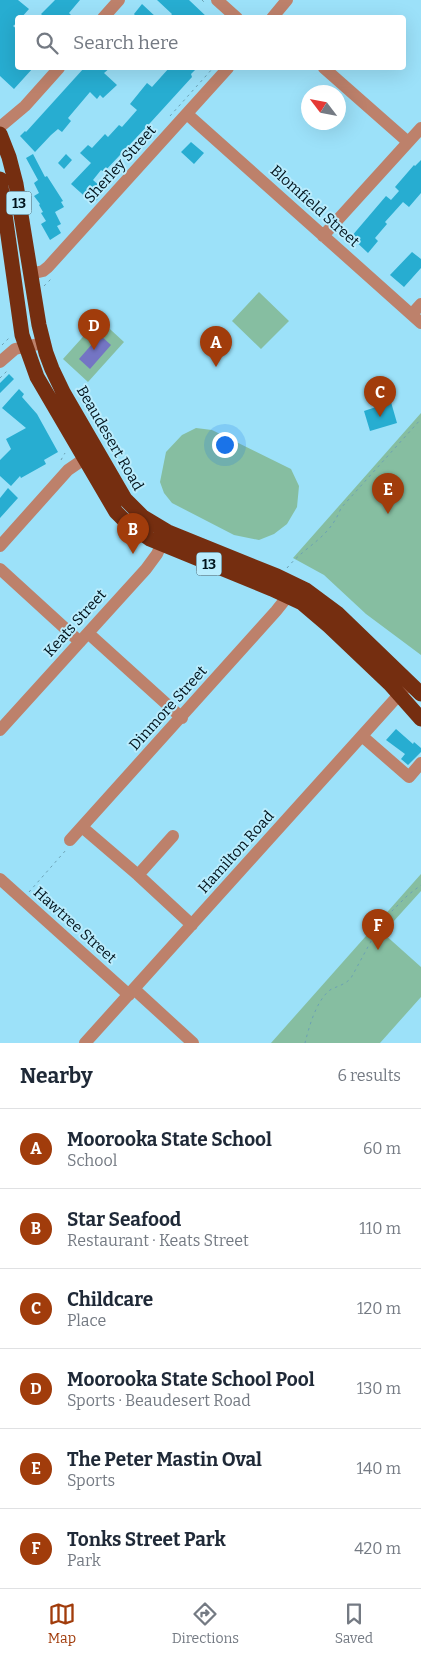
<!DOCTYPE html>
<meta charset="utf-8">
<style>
:root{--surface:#fff;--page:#f2f2f3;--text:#1f2937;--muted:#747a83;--line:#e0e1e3;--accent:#a13c0b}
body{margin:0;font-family:Bitter,serif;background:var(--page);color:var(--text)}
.compass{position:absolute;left:301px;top:85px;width:45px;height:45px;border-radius:50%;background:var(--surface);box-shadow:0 5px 20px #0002;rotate:302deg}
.you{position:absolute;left:224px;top:444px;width:18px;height:18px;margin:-12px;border:4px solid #fff;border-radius:50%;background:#1a73e8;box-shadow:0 0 0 8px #1a73e833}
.badge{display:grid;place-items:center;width:32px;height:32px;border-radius:50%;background:var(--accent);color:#fff;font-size:16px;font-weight:700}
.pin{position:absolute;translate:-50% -41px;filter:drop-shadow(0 1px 2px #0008)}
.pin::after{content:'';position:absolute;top:26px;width:18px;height:15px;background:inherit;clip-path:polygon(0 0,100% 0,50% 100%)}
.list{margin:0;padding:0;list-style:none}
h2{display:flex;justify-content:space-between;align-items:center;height:65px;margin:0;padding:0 20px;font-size:21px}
h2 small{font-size:16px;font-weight:400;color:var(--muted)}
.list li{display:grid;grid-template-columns:32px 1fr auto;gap:15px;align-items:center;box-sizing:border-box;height:80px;padding:0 20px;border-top:1px solid var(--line)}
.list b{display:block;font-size:19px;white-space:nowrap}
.list p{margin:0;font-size:16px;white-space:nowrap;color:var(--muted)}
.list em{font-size:16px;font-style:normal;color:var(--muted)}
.icon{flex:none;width:28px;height:28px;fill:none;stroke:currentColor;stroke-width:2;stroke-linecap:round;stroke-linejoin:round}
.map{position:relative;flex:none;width:421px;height:1043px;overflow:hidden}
.search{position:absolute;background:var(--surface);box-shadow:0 5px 20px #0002;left:15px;right:15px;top:15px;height:55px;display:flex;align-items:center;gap:12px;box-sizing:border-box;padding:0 18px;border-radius:5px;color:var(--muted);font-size:19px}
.sheet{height:545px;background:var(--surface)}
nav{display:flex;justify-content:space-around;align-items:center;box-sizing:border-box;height:70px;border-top:1px solid var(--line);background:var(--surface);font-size:14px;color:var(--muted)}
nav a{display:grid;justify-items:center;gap:2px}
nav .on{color:var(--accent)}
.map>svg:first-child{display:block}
.green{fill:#86bea1}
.water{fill:#7475c4}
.building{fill:#27add1}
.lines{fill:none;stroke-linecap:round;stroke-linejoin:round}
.path{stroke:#6ca1b4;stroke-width:1;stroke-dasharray:2.5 4;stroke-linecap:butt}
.minor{stroke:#bd816b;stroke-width:12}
.highway{stroke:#752e10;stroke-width:15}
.labels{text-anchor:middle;stroke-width:4;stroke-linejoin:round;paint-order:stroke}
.shield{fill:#b9ecfd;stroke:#385460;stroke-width:1}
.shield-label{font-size:14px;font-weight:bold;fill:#00131c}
.street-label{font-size:15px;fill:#00131c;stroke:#b9ecfd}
</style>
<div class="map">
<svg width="421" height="1043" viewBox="0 0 421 1043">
<rect width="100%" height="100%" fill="#9ce1f9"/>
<!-- green -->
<path class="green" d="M259 292 289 321 261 349 232 321Z
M99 319 124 342 88 382 63 359Z
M421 413V655L366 614 324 575 293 558Z
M196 428 212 430 291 469 299 486 297 507 287 524 274 534 259 540 234 535 172 503 164 493 160 482 166 452 182 435Z
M421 874V891L383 933 421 967V997L380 1043H271Z"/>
<!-- water -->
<path class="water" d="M100 335 111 345 90 369 79 359Z"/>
<!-- building -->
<path class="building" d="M0 0H18L29 9 21 18H18V22L13 26 18 30V68H33L14 89 0 76Z
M55 0H80L69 13 74 18H45L41 14Z
M157 0H189L208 18H169L172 14Z
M142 4 157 18H137L134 14Z
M84 68H110L104 73 117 85 103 98 100 95 97 99 90 92 68 118 71 121 62 132 58 129 51 135 35 152 20 136 25 131 26 132Z
M169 68H197L191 74 192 77 151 122 104 172 101 170 93 180 102 188 99 191 102 194 96 201 93 198 90 201 71 184 91 163 80 153 88 145 92 148 105 134 108 137 119 125 122 127 137 110 130 104 147 83 152 87Z
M191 142 204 153 194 164 181 152Z
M33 154 45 177 47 176 63 201 61 202 64 207 55 212 61 224 57 226 61 233 50 240 41 224 46 221 41 213 43 212 39 205 40 204 34 196 39 193 34 183 38 180 26 158Z
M66 154 72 160 64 169 58 163Z
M421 160V193L409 207 403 202 385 222 387 224 375 238 378 241 368 253 351 237 386 196 391 200 399 191 395 187 414 165 415 166Z
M412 252 421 259V268L404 287 390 275Z
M9 374 14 379 0 393V383Z
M19 389 24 394 22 397 37 414 58 452 44 460 46 464 21 478 20 476 11 486 0 476V460L11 449 6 439 26 428 2 408Z
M391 402 397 423 370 431 364 411Z
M8 488 18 498 0 518V498Z
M396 729 413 744 414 742 421 748V752L408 765 401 759 405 754 386 740Z"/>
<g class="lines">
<!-- path -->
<path class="path" d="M202 0 206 4
M170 116 213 68
M44 286 52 278
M2 345 10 337
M0 378 8 370
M61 460 65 453
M287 568C306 545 329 539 341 508L421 419
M29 892 66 850
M305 1043C309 1027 316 1001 330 990 337 986 345 985 351 978L382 921 408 895 421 885"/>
<!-- minor -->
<path class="minor" d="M217 0 237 18
M103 18 119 0
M272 18 287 0
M324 68 408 142
M187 114 421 323
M0 127 25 106 59 68
M323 236 421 128
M30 274 43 271 48 267 228 68
M412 314 421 304
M0 362 15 349 43 343
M0 546 68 470 84 459
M0 569 80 642
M88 633 182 718
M0 730 146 569 157 554 165 537
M362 736 409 777 421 763
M82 827 138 875 192 925
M70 840 276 611 288 596
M138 875 173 836
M0 879 129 995
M134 989 193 1043
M85 1043 405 688"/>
<!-- highway -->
<path class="highway" d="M0 134 9 157 16 184 39 325 46 353 52 369 63 392 125 499 143 517 168 532 277 576 306 590 337 613 421 694
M0 179 22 335 37 377 116 512 127 523 150 539 272 589 302 603 329 626 390 684 421 719"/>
</g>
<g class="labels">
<!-- shield labels -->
<g class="shield">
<rect x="6.5" y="191.5" width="25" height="23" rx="4"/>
<rect x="196.5" y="552.5" width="25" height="23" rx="4"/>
</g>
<g class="shield-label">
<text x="19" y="208">13</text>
<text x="209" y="569">13</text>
</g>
<!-- street labels -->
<g class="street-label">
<text transform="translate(120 164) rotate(-48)" y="5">Sherley Street</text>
<text transform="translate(315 206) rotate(42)" y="5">Blomfield Street</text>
<text transform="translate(110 438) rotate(60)" y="5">Beaudesert Road</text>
<text transform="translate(75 623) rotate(-48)" y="5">Keats Street</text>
<text transform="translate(168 708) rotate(-48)" y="5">Dinmore Street</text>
<text transform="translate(236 852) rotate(-48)" y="5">Hamilton Road</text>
<text transform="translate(75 925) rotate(42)" y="5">Hawtree Street</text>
</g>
</g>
</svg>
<svg class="compass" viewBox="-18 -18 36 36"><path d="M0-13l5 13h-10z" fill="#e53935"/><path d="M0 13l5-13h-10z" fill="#747a83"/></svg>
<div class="you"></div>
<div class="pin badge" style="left:216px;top:367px">A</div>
<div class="pin badge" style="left:133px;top:554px">B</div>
<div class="pin badge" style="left:380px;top:417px">C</div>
<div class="pin badge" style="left:94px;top:350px">D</div>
<div class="pin badge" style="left:388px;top:514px">E</div>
<div class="pin badge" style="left:378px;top:950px">F</div>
<div class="search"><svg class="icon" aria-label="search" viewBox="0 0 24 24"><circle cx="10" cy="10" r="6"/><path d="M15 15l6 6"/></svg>Search here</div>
</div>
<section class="sheet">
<h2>Nearby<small>6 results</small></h2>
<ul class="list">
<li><span class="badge">A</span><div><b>Moorooka State School</b><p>School</p></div><em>60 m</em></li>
<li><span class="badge">B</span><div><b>Star Seafood</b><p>Restaurant · Keats Street</p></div><em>110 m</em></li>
<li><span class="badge">C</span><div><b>Childcare</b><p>Place</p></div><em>120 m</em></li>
<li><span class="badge">D</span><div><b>Moorooka State School Pool</b><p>Sports · Beaudesert Road</p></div><em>130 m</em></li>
<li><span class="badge">E</span><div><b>The Peter Mastin Oval</b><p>Sports</p></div><em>140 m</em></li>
<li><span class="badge">F</span><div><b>Tonks Street Park</b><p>Park</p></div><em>420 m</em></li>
</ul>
</section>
<nav>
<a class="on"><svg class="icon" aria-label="map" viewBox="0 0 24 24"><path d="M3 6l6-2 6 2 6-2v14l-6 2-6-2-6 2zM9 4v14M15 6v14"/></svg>Map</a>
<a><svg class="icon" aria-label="directions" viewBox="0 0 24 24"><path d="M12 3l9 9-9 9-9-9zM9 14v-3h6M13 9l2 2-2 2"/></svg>Directions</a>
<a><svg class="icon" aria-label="saved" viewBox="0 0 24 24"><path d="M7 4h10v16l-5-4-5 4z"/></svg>Saved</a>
</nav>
